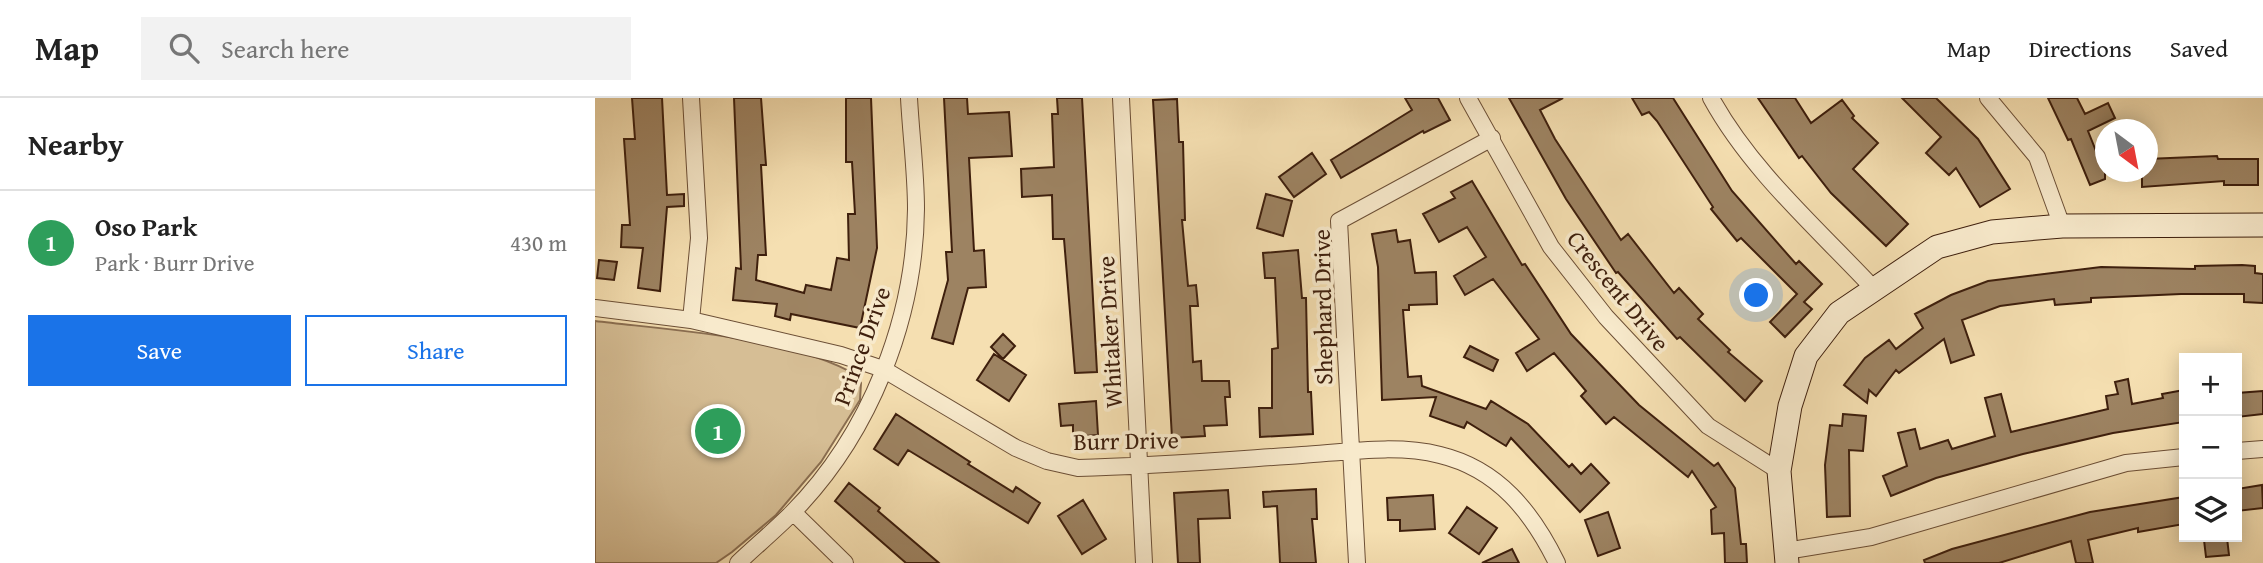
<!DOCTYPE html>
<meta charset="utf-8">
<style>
:root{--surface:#fff;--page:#f2f2f2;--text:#222;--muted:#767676;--line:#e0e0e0;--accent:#1a73e8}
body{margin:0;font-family:"Gentium Book Plus",serif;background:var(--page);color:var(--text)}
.controls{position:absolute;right:21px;bottom:21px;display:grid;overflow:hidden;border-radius:0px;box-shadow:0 4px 18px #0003}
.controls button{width:63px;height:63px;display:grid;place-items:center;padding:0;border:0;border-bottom:2px solid var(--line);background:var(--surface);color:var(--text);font:35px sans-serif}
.compass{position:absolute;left:1500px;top:21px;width:63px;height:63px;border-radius:50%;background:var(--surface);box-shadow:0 4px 18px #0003;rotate:148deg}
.you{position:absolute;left:1162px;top:198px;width:24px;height:24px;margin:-18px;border:5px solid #fff;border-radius:50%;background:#1a73e8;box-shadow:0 0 0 10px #1a73e833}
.badge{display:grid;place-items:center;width:46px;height:46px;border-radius:50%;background:var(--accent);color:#fff;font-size:23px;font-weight:700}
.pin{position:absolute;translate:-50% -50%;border:4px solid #fff;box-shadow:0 2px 7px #0006}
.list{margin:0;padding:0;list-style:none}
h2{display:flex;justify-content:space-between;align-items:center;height:91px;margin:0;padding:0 28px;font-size:30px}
h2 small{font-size:23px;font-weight:400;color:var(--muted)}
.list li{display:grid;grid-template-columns:46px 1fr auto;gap:21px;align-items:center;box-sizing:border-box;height:105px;padding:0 28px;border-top:2px solid var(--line)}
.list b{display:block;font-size:26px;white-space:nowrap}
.list p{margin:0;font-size:23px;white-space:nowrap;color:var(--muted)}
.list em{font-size:23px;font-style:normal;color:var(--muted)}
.actions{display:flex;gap:14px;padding:21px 28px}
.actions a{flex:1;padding:16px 0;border:2px solid var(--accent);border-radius:0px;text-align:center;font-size:24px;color:var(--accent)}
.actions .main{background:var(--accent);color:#fff}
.icon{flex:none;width:38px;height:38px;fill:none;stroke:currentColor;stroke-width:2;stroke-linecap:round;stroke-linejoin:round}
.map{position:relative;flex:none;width:1668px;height:465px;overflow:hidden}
header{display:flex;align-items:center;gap:42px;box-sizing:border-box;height:98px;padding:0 35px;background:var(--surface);border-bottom:2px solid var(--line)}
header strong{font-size:33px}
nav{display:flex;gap:38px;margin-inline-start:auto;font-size:24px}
.search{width:490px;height:63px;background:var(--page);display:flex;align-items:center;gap:18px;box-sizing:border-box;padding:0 24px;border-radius:0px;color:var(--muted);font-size:26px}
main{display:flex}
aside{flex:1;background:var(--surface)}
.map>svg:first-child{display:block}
.green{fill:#d6be95;stroke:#8a6e51;stroke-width:2}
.building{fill:#9d8362;stroke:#3e1f0d;stroke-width:2}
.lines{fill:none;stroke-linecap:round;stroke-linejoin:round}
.street-casing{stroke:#6c4f36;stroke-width:18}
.secondary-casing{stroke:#3e1f0d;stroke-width:25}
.street{stroke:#f8eacc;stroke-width:16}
.secondary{stroke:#f8eacc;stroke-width:23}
.labels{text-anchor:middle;stroke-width:7;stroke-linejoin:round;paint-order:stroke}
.street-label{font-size:24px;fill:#3e1f0d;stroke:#f8eacc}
</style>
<header>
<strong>Map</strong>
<div class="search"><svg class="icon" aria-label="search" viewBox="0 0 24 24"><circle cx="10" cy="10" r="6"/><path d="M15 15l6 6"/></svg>Search here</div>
<nav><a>Map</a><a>Directions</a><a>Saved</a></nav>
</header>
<main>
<aside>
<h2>Nearby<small></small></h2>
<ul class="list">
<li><span class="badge" style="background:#2e9e5b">1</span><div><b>Oso Park</b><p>Park · Burr Drive</p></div><em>430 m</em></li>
</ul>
<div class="actions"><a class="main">Save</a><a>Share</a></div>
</aside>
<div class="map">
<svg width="1668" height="465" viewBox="0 0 1668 465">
<rect width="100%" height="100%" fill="#f5dfb1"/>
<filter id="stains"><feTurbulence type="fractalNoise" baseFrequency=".00286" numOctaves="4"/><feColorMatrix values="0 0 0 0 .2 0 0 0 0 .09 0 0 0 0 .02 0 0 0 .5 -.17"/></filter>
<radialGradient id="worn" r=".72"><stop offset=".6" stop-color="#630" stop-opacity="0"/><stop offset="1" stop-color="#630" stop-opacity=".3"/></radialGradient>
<!-- green -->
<path class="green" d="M0 223C74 232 198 239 261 277L266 285 265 302 226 364 181 417 137 454 121 465H0Z"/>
<!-- building -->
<path class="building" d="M37 0H67L72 97 89 96V108L72 109 65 193 43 190 48 150 26 149 27 127H35L29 41H40Z
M139 0H166L171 67H166L171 157H163L161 182 209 195 211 187 236 192 242 160 254 162 253 116H260L257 64H251V0H276L282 150 265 230 196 216 195 222 180 218 182 206 138 202 141 170 146 171Z
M349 0H372L373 16 414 14 417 58 374 60 379 153 389 152 391 189 373 190 358 246 337 240 353 182 351 154H357Z
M462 0H487L502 274 480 275 469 141H458L457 97 427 99 426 71 459 69 457 16H463Z
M810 0H843L855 22 829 35 828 33 746 80 736 62 817 12Z
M914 0H968L945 12 960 41 1026 142 1033 136 1079 195 1084 190 1108 216 1103 221 1135 252 1133 254 1167 283 1150 303 1085 239 1082 241 1023 174 1021 175 971 101Z
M1037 0H1078L1137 93 1201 166 1204 163 1227 186 1209 204 1217 211 1190 239 1175 224 1202 196 1146 140 1142 143 1116 111 1118 109 1062 23 1054 14 1047 17Z
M1163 0H1200L1216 25 1247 2 1259 18 1257 20 1283 45 1258 71 1313 126 1291 148 1236 95 1207 58 1204 60Z
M1307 0H1341L1383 41 1415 91 1385 109 1361 70 1354 77 1331 55 1346 39Z
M1453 0H1482L1490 16 1513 5 1520 20 1493 33 1503 58 1510 55V81L1495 87 1476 41 1473 42Z
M582 1 584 44H588L590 122H587L593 188 601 187 603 208H595L598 264 606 263 607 283H634L635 299H630L632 327 609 328 610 338 577 340 558 2Z
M717 55 731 76 699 99 684 79Z
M1622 58 1623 61H1663V87H1629V83L1547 89V74H1552V61Z
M877 83 927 167 930 166 976 236 1044 307 1119 368 1123 365 1140 390 1146 446H1151L1152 465H1130L1129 435 1117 436 1116 412 1121 409 1097 373 1093 379 1019 319 1011 326 986 298 991 293 959 255 932 273 921 255 944 241 898 181 870 197 859 178 891 159 872 129 844 144 828 116 860 100 856 94Z
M671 96 697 103 688 138 662 130Z
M801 132 803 144 815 142 820 175 841 174 842 206 814 207V212H808L813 279 826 278 827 288 891 311 896 303 933 326 974 369 977 366 986 376 996 366 1014 385 985 414 916 340 911 348 872 324 869 330 835 318 841 299 787 302 783 169 777 136Z
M703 152 707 200H711L713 294H716L718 336 665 339 664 310H677V251L683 250 680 180H670L668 155Z
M4 162 22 164 19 182 2 180Z
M1647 167 1660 168V175L1668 176V205L1649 204V196H1586L1496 200V204L1460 207 1459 201 1405 208 1367 222 1379 257 1356 265 1349 241 1304 275 1301 272 1281 298 1274 292 1272 305 1249 287 1270 260 1294 242 1301 251 1328 230 1320 216 1356 197 1393 183 1506 169 1600 171V168Z
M408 236 420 248 408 261 396 249Z
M875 248 903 262 898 273 869 259Z
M399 256 431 277 414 303 382 282Z
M1533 281 1537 306 1568 300 1567 296 1589 292V324L1518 335 1428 356 1341 380 1296 398 1288 378 1312 368 1303 335 1320 331 1325 351 1353 342 1357 351 1400 338 1390 300 1406 296 1416 334 1513 311 1511 298 1523 296 1520 284Z
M1668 293V316L1642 319V295Z
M501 303 503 337 478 339V327L466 328 464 306Z
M301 316 375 364 373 366 418 394 421 389 445 405 433 425 313 352 303 367 279 351Z
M1248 316 1271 318 1268 353 1254 352 1255 418 1232 419 1230 367 1235 327 1247 328Z
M254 385 285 410 283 413 344 465H311L240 403Z
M1667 387 1668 410 1642 413V391Z
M721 391 722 421H717L721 465H685L682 408 669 409 668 394Z
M633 392 635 420 603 421 605 465H583L579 395Z
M838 397 840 431 805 433V422H793L792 400Z
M1589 399V426L1543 434V430L1493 442 1498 465H1481L1476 443 1404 465H1330L1329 462 1357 451 1495 414Z
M488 402 511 441 487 456 463 418Z
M872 409 902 430 884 456 854 435Z
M1013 414 1025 450 1003 458 990 422Z
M1632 440 1634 457 1611 459 1609 442Z
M917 451 924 465H887Z"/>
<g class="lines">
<defs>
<path id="street" d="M96 0 104 140 96 222
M526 0 549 465
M873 0 956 149 1011 219 1113 328 1184 373
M1116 0C1156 73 1222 130 1279 191
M1393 0 1442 59 1467 128
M0 210 96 222 246 257 288 271 421 350 452 363 483 370C558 368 632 362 707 357 751 354 802 346 845 357 903 371 937 414 962 465
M1642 353 1668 351
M198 414 250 465
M1191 453 1276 439 1531 365 1589 359
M143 465C161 448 180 432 197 415 275 336 320 221 321 111 321 75 316 37 314 0
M762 465 744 123 897 40"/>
<path id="secondary" d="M1192 465 1184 373 1195 308 1211 258 1244 215 1342 149 1397 134 1467 128 1668 127"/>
</defs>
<!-- street casing -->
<use href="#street" class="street-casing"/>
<!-- secondary casing -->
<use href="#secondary" class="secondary-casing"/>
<!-- street -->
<use href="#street" class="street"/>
<!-- secondary -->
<use href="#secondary" class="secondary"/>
</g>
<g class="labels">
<!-- street labels -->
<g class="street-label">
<text transform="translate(1023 193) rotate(51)" y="8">Crescent Drive</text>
<text transform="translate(728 209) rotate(-91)" y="8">Shephard Drive</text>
<text transform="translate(515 234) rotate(-93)" y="8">Whitaker Drive</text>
<text transform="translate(267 248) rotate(-70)" y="8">Prince Drive</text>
<text transform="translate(531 343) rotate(-1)" y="8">Burr Drive</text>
</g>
</g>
<rect width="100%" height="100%" filter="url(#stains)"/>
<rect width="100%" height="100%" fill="url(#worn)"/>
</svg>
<div class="controls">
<button>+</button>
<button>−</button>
<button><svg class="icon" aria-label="layers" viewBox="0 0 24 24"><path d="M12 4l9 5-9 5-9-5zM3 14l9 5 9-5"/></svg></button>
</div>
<svg class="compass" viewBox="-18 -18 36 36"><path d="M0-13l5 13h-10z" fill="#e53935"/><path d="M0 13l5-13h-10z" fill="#767676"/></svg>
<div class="you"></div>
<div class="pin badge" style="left:123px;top:333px;background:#2e9e5b">1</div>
</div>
</main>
